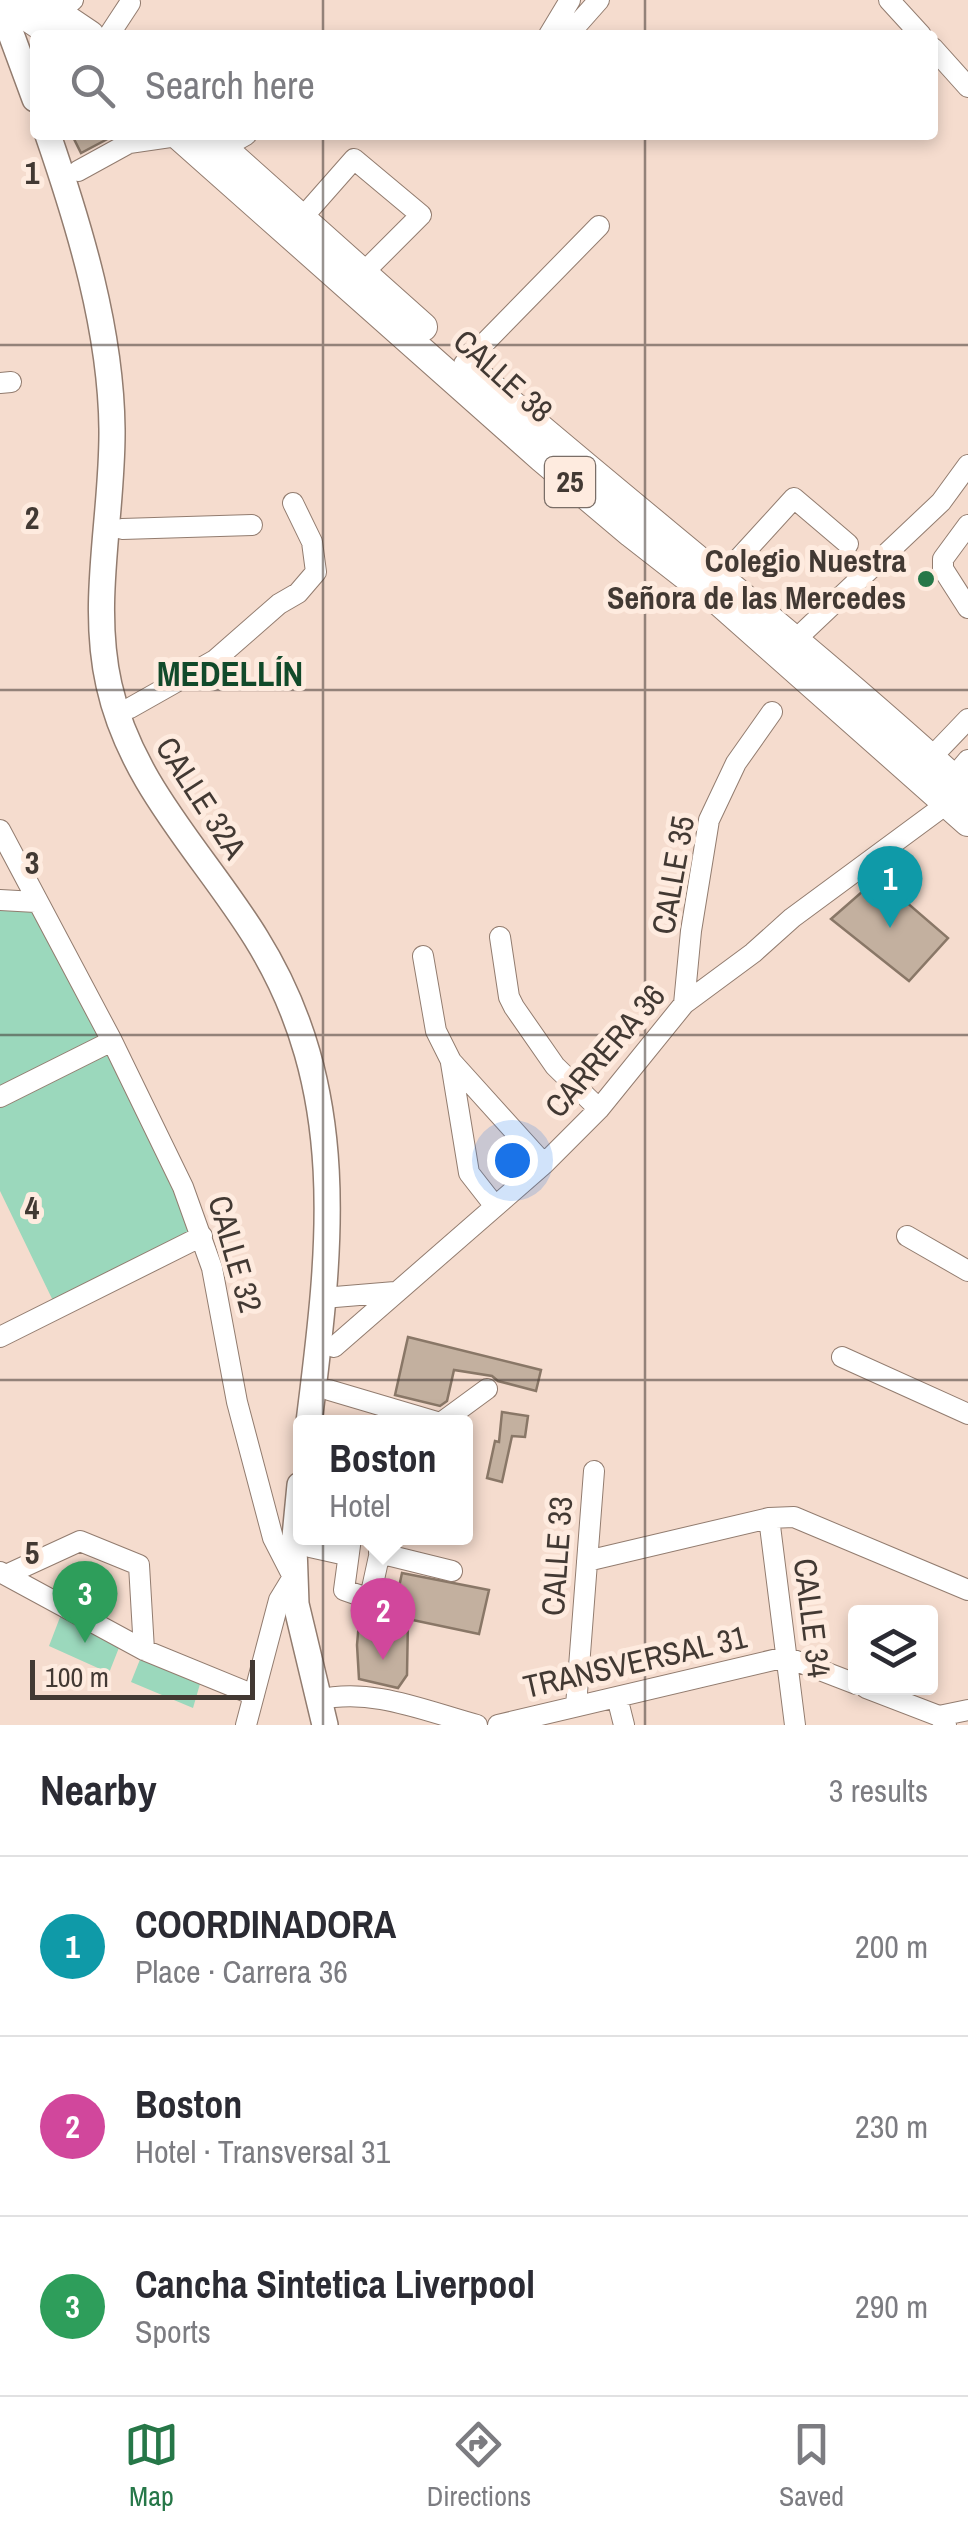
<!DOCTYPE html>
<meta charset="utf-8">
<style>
:root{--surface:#fff;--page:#f7f7f7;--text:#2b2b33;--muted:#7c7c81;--line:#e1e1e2;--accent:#267748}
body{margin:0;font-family:"Archivo Narrow",sans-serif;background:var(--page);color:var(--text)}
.controls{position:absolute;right:30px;bottom:30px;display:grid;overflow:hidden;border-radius:10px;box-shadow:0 5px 15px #0003}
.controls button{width:90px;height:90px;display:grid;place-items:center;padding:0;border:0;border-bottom:2px solid var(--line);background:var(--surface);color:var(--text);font:50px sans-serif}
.scale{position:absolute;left:30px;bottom:25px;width:225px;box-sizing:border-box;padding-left:10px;border:5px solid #423933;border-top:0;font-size:28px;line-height:35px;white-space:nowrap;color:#423933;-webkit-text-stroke:8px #feebdf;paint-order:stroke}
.you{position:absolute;left:512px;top:1160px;width:35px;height:35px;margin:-25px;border:8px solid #fff;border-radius:50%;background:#1a73e8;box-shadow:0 0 0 15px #1a73e833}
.badge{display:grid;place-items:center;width:65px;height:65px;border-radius:50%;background:var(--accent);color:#fff;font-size:32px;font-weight:700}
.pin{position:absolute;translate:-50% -82px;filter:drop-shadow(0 2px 5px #0008)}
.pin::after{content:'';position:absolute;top:52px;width:35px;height:30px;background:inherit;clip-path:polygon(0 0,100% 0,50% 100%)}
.popup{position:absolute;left:293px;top:1415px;width:180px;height:130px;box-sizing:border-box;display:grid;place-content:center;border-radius:10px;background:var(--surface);filter:drop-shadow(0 2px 8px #0005);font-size:32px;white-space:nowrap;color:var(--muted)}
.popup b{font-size:38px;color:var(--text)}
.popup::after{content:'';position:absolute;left:50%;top:100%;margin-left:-20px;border:20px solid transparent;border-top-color:var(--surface)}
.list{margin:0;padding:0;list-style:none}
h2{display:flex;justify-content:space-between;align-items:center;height:130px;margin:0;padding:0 40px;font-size:42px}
h2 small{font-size:32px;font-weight:400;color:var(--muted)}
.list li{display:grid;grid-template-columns:65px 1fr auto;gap:30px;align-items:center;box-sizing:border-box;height:180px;padding:0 40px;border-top:2px solid var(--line)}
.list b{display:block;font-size:38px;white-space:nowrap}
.list p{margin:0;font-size:32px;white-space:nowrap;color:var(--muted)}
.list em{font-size:32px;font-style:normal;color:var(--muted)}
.icon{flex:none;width:55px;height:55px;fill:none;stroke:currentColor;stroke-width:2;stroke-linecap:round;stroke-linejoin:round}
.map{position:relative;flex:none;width:968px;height:1725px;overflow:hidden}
.search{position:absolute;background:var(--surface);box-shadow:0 5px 15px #0003;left:30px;right:30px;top:30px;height:110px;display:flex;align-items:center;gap:25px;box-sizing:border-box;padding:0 35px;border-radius:10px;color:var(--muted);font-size:38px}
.sheet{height:670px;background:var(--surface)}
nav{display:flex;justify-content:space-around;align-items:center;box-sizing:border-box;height:140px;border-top:2px solid var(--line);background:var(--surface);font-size:28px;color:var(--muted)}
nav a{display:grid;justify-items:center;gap:5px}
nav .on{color:var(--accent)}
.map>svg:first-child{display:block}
.green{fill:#9bd8bc}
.building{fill:#c3b09f;stroke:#897767;stroke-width:2.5}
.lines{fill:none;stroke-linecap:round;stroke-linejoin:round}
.minor-casing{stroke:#927c6f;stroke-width:22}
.major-casing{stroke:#927c6f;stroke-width:28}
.highway-casing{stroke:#927c6f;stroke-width:30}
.minor{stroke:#fff;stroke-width:20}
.major{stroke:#fff;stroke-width:25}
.highway{stroke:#fff;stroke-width:28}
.grid{fill:none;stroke:#423933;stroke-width:2.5;stroke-opacity:0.55}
.poi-dot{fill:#267748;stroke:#feebdf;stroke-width:4}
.labels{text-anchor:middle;stroke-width:10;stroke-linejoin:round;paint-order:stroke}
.shield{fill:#feebdf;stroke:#7a6e67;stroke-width:2.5}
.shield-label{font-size:30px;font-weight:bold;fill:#423933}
.street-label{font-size:32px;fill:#423933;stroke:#feebdf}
.poi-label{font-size:32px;font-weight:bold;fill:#423933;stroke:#feebdf;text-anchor:end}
.neighbourhood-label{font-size:35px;font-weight:bold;fill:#114a2a;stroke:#feebdf}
.grid-label{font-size:32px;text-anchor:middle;font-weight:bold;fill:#423933;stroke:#feebdf;stroke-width:10;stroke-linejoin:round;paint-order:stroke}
</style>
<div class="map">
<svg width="968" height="1725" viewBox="0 0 968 1725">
<rect width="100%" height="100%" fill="#f5dcce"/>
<!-- green -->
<path class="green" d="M0 900 36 902 202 1236 57 1309 0 1191Z
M62 1612 122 1640 109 1673 49 1646Z
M143 1652 202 1677 193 1708 131 1682Z"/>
<!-- building -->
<path class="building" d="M72 135H115L81 153Z
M871 884 881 890 890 888 948 938 909 981 831 919Z
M408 1337 541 1370 536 1391 498 1381 492 1376 454 1370 447 1401 440 1406 395 1395Z
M502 1412 528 1416 525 1437 512 1436 502 1482 487 1478 495 1441 499 1442Z
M402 1573 489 1590 479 1634 408 1619 407 1675 398 1688 359 1679 357 1645 360 1610 372 1608 393 1615Z"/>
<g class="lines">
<defs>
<path id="minor" d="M889 0 921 35
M57 13 73 0
M109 35 130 3
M549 35 570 0
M550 35 576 26 599 0
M933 48 968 87
M223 148 246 135
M78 171 129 143 184 135
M302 218 354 159 421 215 363 273
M464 364 599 226
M0 383 11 382
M968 525 943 559V569L968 608
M122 529 252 525
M721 578 794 498 848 544
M794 641 941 502 968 465
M130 708 215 660 279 604 298 593 316 572 312 542 293 503
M924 765 968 719
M946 786 968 760
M0 830 112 1041 183 1187 212 1268 237 1402 273 1538 293 1577 279 1600 246 1725
M0 900 36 902
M500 937 509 997 514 1007 555 1066 599 1109
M423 956 436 1031 451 1061 544 1164
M684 1004 691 931 709 820 736 763 772 712
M451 1063 469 1173 494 1205
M0 1097 112 1041
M907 1236 968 1271
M323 1298 395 1292
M0 1337 202 1236
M334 1347 544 1164 599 1109 684 1004 753 953 792 918 956 797
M842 1357 968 1414
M329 1390 437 1422
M442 1422 487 1389
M769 1518 795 1725
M351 1538 344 1590 364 1597 371 1593 383 1538
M310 1547 346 1555
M379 1553 452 1571
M587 1561 769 1518 794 1517 968 1590
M0 1572 144 1650 254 1695
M6 1575 80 1541 139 1565 144 1650
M866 1688 939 1716 946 1725
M617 1697 624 1725
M318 1700C371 1687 425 1711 477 1725
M576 1706 594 1471
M939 1716 968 1710
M498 1725 786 1657 856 1684"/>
<path id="major" d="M0 4 35 99
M48 135C80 228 111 330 112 429 113 514 90 602 109 685 131 785 204 854 256 938 352 1092 330 1253 309 1422
M300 1485 294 1547 296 1604 325 1725"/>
<path id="highway" d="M3 0 54 35
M38 0 90 35
M178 135 542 458 631 533 722 604 968 822
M208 135 423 327
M474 372C637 513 809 646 968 792"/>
</defs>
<!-- minor casing -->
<use href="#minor" class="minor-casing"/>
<!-- major casing -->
<use href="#major" class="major-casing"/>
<!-- highway casing -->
<use href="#highway" class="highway-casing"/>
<!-- minor -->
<use href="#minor" class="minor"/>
<!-- major -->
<use href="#major" class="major"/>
<!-- highway -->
<use href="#highway" class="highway"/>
</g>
<!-- grid -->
<path class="grid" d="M323 0V35M645 0V35M323 135V1725M645 135V1725M0 345H968M0 690H968M0 1035H968M0 1380H968"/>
<!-- markers -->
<circle class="poi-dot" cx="926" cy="579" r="10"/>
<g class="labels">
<!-- shield labels -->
<rect class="shield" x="545" y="457" width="50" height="50" rx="8"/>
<g class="shield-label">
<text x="570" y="492">25</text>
</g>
<!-- street labels -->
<g class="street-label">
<text transform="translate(503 376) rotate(42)" y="11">CALLE 38</text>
<text transform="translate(201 798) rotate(57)" y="11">CALLE 32A</text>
<text transform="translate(673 875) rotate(-80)" y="11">CALLE 35</text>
<text transform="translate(605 1051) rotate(-49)" y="11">CARRERA 36</text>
<text transform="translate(235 1254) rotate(74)" y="11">CALLE 32</text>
<text transform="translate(557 1556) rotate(-86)" y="11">CALLE 33</text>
<text transform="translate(812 1618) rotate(83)" y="11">CALLE 34</text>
<text transform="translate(635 1662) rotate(-13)" y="11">TRANSVERSAL 31</text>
</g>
<!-- poi labels -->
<g class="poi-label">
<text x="906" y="572">Colegio Nuestra<tspan x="906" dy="37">Señora de las Mercedes</tspan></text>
</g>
<!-- neighbourhood labels -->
<g class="neighbourhood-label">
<text x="230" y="686">MEDELLÍN</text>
</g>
</g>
<g class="grid-label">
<text x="32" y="184">1</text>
<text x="32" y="529">2</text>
<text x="32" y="874">3</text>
<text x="32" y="1219">4</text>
<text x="32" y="1564">5</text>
</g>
</svg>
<div class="controls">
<button><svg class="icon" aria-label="layers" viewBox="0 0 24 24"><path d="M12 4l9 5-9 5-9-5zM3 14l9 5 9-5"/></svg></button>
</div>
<div class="scale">100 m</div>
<div class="you"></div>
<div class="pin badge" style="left:890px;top:928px;background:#0f9aa8">1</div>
<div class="pin badge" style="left:383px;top:1660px;background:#d1479c">2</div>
<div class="popup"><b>Boston</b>Hotel</div>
<div class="pin badge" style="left:85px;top:1643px;background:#2e9e5b">3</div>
<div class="search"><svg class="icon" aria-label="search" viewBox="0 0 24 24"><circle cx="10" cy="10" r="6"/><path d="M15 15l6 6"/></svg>Search here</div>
</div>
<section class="sheet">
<h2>Nearby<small>3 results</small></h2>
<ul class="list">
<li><span class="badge" style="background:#0f9aa8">1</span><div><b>COORDINADORA</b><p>Place · Carrera 36</p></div><em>200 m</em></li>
<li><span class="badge" style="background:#d1479c">2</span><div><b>Boston</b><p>Hotel · Transversal 31</p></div><em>230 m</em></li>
<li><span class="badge" style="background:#2e9e5b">3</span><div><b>Cancha Sintetica Liverpool</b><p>Sports</p></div><em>290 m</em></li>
</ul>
</section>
<nav>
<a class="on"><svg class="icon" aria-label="map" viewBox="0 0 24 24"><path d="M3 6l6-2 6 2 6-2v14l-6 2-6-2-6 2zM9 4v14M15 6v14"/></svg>Map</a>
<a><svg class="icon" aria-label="directions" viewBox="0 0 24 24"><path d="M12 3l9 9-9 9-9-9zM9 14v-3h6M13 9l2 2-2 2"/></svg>Directions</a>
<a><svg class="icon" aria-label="saved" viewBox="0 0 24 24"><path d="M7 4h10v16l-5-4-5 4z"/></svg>Saved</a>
</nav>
